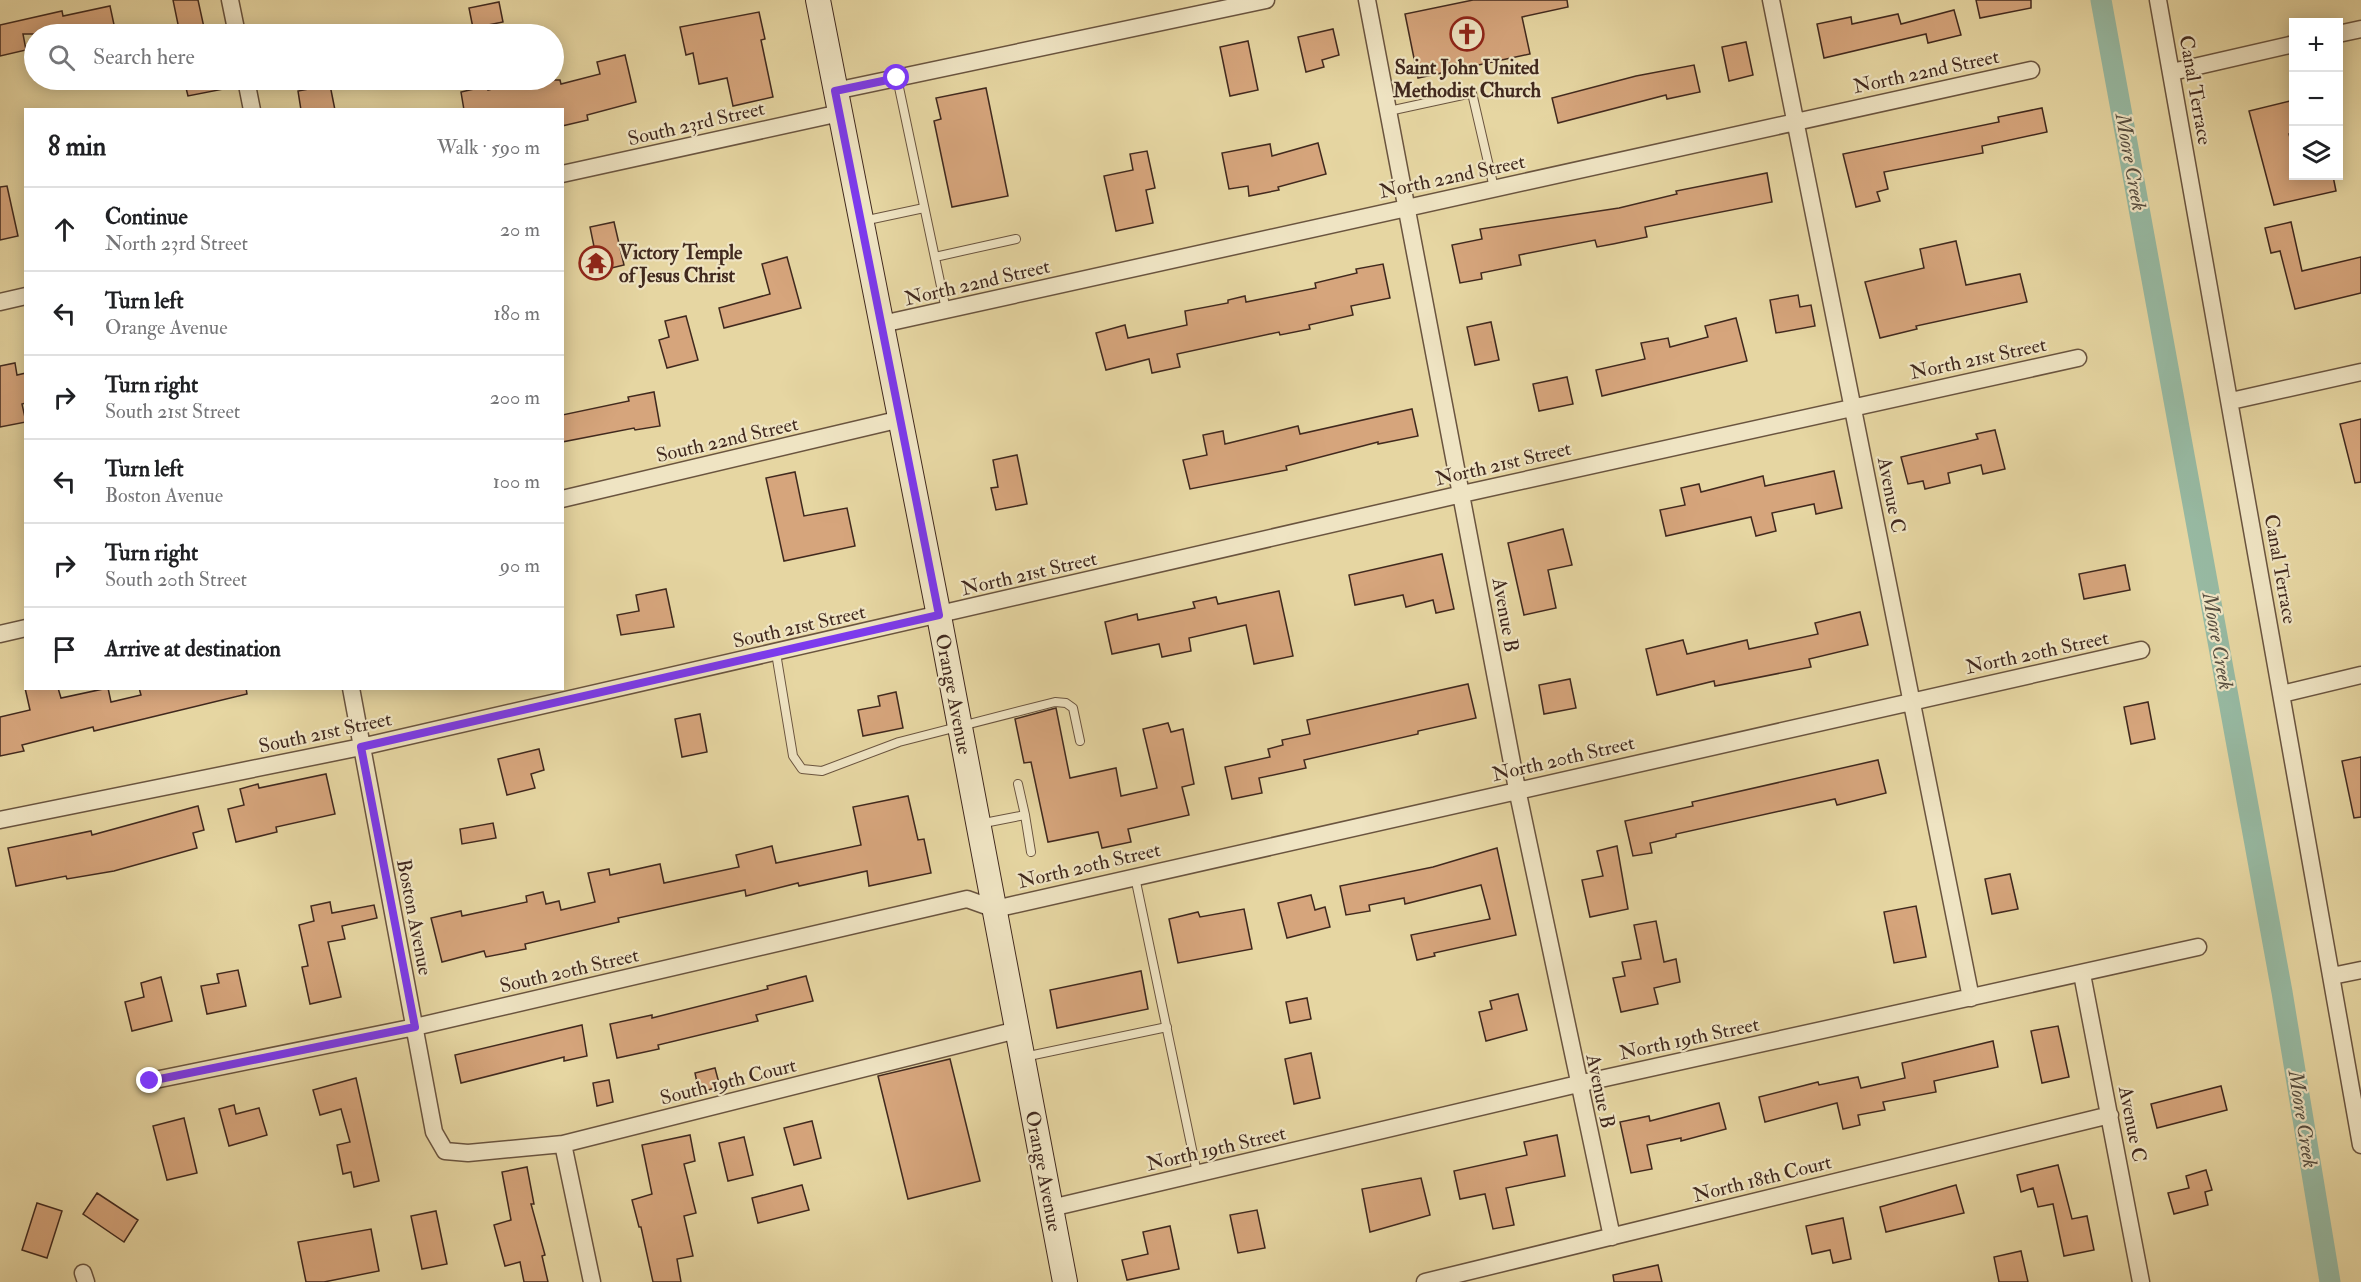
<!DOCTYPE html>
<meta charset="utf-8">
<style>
:root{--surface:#fff;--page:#f6f6f6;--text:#202124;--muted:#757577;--line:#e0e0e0}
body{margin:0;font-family:"IM FELL Double Pica",serif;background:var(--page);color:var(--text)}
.controls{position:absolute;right:18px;top:18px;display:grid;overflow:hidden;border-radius:0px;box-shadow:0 3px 15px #0003}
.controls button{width:54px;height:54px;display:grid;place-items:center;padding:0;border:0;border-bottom:2px solid var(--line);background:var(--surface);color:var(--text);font:30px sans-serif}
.stop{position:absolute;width:18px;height:18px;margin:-14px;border:4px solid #7c3aed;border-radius:50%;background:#fff}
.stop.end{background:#7c3aed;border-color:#fff;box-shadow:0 2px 6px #0008}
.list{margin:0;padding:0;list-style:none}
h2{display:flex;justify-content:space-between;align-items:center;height:78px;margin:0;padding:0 24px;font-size:26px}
h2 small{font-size:20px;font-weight:400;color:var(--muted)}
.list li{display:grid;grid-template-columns:39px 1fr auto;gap:18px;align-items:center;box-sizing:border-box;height:84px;padding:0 24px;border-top:2px solid var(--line)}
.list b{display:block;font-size:22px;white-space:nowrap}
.list p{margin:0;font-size:20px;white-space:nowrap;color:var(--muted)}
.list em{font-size:20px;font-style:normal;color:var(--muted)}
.icon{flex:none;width:33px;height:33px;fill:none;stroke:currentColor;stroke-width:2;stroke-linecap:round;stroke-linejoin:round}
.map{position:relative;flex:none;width:2361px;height:1282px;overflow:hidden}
.search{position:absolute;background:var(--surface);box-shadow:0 3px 15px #0003;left:24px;top:24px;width:540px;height:66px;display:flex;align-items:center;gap:15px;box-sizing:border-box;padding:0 21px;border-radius:33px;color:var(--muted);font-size:22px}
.panel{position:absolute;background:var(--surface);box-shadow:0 3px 15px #0003;left:24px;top:108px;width:540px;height:582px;border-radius:0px}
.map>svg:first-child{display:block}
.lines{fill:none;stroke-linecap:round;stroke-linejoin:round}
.canal{stroke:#97b9a2;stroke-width:21}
.building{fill:#d6a57c;stroke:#41291e;stroke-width:1.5}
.service-casing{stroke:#6a543f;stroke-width:10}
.minor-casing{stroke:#6a543f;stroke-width:19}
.secondary-casing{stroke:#41291e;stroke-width:26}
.service{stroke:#efe4c3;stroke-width:8}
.minor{stroke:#efe4c3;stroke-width:16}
.secondary{stroke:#efe4c3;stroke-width:24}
.route{stroke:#7c3aed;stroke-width:8}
.labels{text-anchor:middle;stroke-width:4.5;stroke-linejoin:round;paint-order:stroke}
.poi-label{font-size:20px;font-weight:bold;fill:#41291e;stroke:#efe4c3}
.street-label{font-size:20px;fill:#41291e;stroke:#efe4c3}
.water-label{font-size:21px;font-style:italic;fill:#564d3f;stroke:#efe4c3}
</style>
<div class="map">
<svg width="2361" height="1282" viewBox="0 0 2361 1282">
<rect width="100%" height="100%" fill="#e6d6a2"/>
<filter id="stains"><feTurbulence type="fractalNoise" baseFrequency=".00333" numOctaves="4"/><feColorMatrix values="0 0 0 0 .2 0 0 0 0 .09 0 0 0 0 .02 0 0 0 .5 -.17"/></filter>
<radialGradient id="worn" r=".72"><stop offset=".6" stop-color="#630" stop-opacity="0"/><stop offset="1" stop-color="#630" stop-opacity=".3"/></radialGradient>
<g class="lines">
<!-- canal -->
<path class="canal" d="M2101 0 2282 992 2330 1282"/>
</g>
<!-- building -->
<path class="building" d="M173 0H198L205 32 180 34Z
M1473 0H1567L1568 7 1522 17 1530 54 1418 78 1405 14Z
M1976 0H2031V8L1980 18Z
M499 2 503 22 473 28 469 8Z
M110 6 116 34H23L26 50 0 56V25L62 11 63 16Z
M1954 10 1961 35 1928 43 1926 34 1824 58 1817 24 1851 17 1852 24 1898 14 1901 24Z
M759 12 765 39 761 40 773 97 733 106 727 78 699 84 693 53 686 55 680 27Z
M1333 29 1339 55 1322 60 1324 67 1306 72 1298 37Z
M1248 41 1258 90 1230 96 1220 47Z
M1746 42 1753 75 1729 81 1722 47Z
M625 55 636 102 587 115 588 120 562 126V110H464L461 92 487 86 488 90 530 80H560L561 84 600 74 597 62Z
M1694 65 1700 92 1667 99 1666 95 1558 123 1552 98 1636 76Z
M184 80H233L234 87 188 96Z
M330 85 335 110H301L298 91Z
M986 88 1008 196 952 207 934 121 941 119 936 98Z
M2294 100V132L2289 134 2294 153V176H2333L2336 191 2274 205 2249 111Z
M2042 108 2047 132 1982 146 1983 153 1884 172 1888 189 1877 192 1880 201 1856 207 1843 154 1999 122 1998 117Z
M1318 143 1326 174 1278 187 1279 190 1249 196 1248 186 1229 189 1222 153 1270 144 1272 156Z
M1147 151 1155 188 1146 190 1153 223 1116 231 1104 176 1133 170 1130 154Z
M1767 173 1772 202 1645 227 1647 237 1613 244 1597 247 1595 240 1519 255 1521 265 1481 273 1482 279 1460 283 1452 245 1482 239 1480 229 1619 208 1677 194 1676 191Z
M7 186 18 236 0 240V187Z
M614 222 624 265 599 271 590 227Z
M2291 222 2302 271 2361 257V293L2295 309 2280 251 2271 253 2265 228Z
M1956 241 1966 285 2020 274 2027 302 1916 326 1917 329 1880 338 1865 282 1924 268 1920 249Z
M787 257 801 308 724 328 719 308 770 294 762 264Z
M1383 264 1390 298 1351 306 1353 315 1309 325 1310 329 1280 335 1279 332 1177 354 1180 367 1152 373 1149 359 1106 370 1096 333 1125 325 1128 338 1187 325 1185 311 1228 303V300L1245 296 1246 302 1316 288 1315 283 1357 273 1356 269Z
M1798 295 1800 307 1811 305 1815 326 1776 333 1770 300Z
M686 316 698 360 667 368 659 340 669 337 665 321Z
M1736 318 1747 361 1602 396 1596 370 1645 359 1641 343 1668 338 1670 347 1708 337 1705 326Z
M1491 322 1499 360 1475 365 1467 327Z
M15 363 17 375 26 373V403L22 404 26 422 0 427V366Z
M1567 377 1573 404 1539 411 1533 384Z
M654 392 660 426 635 430 634 428 562 442V415L629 401 628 397Z
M1412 409 1418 436 1378 444V442L1286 466 1287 470 1190 489 1183 460 1207 455 1203 435 1223 431 1225 444 1298 426 1300 434Z
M2361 419V482L2355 483 2340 424Z
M1995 430 2005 469 1983 474 1981 465 1948 473 1950 483 1925 489 1923 481 1908 484 1901 457 1978 439 1976 434Z
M1017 455 1027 504 996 510 991 488 998 487 993 460Z
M1834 471 1842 508 1816 514 1814 504 1772 513 1776 531 1756 536 1751 517 1666 536 1660 510 1685 505 1681 488 1699 484 1701 492 1763 476 1765 486Z
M795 472 804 516 847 508 855 546 784 561 766 478Z
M1563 529 1572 565 1548 570 1556 608 1524 615 1508 543Z
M1442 554 1454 609 1436 613 1433 600 1406 607 1403 595 1355 605 1349 575Z
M2125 565 2130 590 2084 599 2079 574Z
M666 589 674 627 621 635 617 615 639 611 636 595Z
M1279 591 1293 656 1254 664 1246 625 1189 638 1191 651 1162 657 1159 644 1112 654 1105 622 1137 614 1138 620 1195 608 1193 602 1216 597 1218 604Z
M1860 612 1868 645 1809 659 1811 667 1715 686 1714 681 1657 695 1646 649 1683 640 1687 654 1747 640 1749 649 1818 634 1815 623Z
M1570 679 1576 708 1544 714 1539 685Z
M1468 684 1476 718 1418 731V734L1304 760 1306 768 1259 778 1262 793 1232 799 1225 767 1270 757 1268 749 1283 745 1282 740 1310 734 1307 720Z
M25 688H58L61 698 108 688 111 702 141 695 139 688H246L247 694 94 731 93 727 22 745 24 751 0 756V717L30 710Z
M896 692 903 728 863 736 858 710 880 706 878 696Z
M2148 702 2155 739 2131 744 2124 707Z
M1056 708 1070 778 1116 768 1121 796 1157 788 1143 729 1168 723 1171 732 1183 729 1194 784 1182 787 1189 815 1128 829 1131 842 1102 848 1098 832 1048 842 1031 762 1024 763 1015 719Z
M700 714 707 752 682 757 675 719Z
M539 749 544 770 531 774 535 788 507 795 498 759Z
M2361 757V817L2354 818 2342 761Z
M1878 760 1886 793 1837 805 1835 799 1676 834V837L1650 843 1652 853 1633 856 1625 821 1693 806 1692 802Z
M326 774 335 814 276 827 277 832 236 842 228 809 244 805 240 789 258 784 259 788Z
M908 796 918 840 924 839 931 873 869 886 867 871 799 886 798 883 746 896 745 890 618 918 619 922 525 944 526 949 486 957 484 951 442 962 431 918 461 911 462 916 527 902 526 896 543 892 546 904 559 901 561 910 595 902 588 873 609 869 610 875 660 864 664 883 739 867 736 855 772 846 776 863 861 845 853 807Z
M198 806 204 830 193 833 197 848 114 871 67 879 66 876 16 886 8 848 91 831 92 835Z
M493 823 496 838 462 844 460 829Z
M1617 846 1628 909 1590 917 1582 880 1603 876 1597 851Z
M1497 848 1516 935 1434 953 1435 956 1417 960 1411 935 1490 919 1481 885 1405 904 1404 898 1369 905 1370 911 1346 915 1340 886 1433 867Z
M2010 874 2018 909 1992 914 1985 879Z
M1311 895 1315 910 1325 907 1330 927 1287 938 1278 903Z
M330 902 332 913 374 905 377 918 342 926 345 939 328 942 341 997 310 1004 302 967 308 966 299 925 314 921 311 906Z
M1916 906 1926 957 1894 963 1884 912Z
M1244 909 1252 949 1178 963 1169 919 1198 912 1200 917Z
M1656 921 1664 962 1676 959 1680 982 1654 988 1658 1004 1621 1012 1613 978 1625 976 1622 962 1641 959 1634 925Z
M238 970 246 1006 207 1014 201 986 219 983 217 974Z
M1141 971 1148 1009 1057 1028 1050 990Z
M806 976 813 1001 756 1015 758 1021 658 1045 659 1049 617 1058 610 1024 652 1015V1018L768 989 767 986Z
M161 977 172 1021 132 1031 125 1002 144 997 141 983Z
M1518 994 1527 1030 1486 1041 1479 1012 1492 1009 1490 1001Z
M1307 998 1311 1019 1290 1023 1286 1002Z
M582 1025 587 1056 564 1061V1057L461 1083 455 1055Z
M2058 1026 2069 1077 2042 1083 2031 1031Z
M1993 1041 1998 1067 1934 1081 1936 1092 1883 1102 1885 1110 1858 1115 1860 1125 1843 1129 1837 1103 1765 1122 1759 1097 1818 1082 1819 1085 1858 1077 1861 1088 1905 1078 1902 1063Z
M1311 1053 1320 1098 1294 1104 1285 1059Z
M950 1059 980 1181 908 1199 878 1076Z
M715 1068 720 1087 699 1092 695 1073Z
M356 1078 379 1181 354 1187 351 1172 343 1174 337 1145 350 1142 341 1109 320 1115 313 1090Z
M609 1080 613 1102 597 1106 593 1083Z
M2221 1086 2227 1110 2157 1128 2151 1104Z
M1719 1103 1726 1129 1681 1141V1138L1647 1145 1652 1169 1631 1173 1620 1122 1649 1116 1650 1121Z
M234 1105 236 1114 259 1108 267 1135 229 1146 219 1109Z
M184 1118 197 1173 167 1180 153 1126Z
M812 1121 821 1158 794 1165 784 1128Z
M690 1135 695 1161 684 1164 696 1213 684 1216 693 1256 677 1259 681 1282H653L641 1227H639L632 1200 652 1194 642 1145Z
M1557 1135 1565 1176 1506 1188 1514 1225 1493 1229 1485 1194 1460 1199 1454 1171 1527 1155 1524 1142Z
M744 1137 753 1175 728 1181 719 1143Z
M2058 1165 2072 1219 2087 1216 2094 1250 2064 1256 2053 1204 2038 1207 2033 1188 2021 1192 2017 1175Z
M527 1167 534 1204H531L545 1255 542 1256 548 1282H524L520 1262 505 1266 494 1225 511 1220 502 1172Z
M2206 1170 2212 1190 2205 1192 2208 1205 2174 1214 2168 1193 2189 1188 2186 1176Z
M1421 1178 1430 1215 1370 1232 1362 1189Z
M802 1185 809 1210 758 1223 752 1198Z
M1956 1185 1964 1213 1886 1232 1880 1207Z
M97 1193 138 1220 124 1242 83 1214Z
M37 1203 62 1211 47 1258 22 1250Z
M1257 1210 1265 1248 1238 1253 1230 1215Z
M436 1211 447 1264 422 1269 411 1216Z
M1843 1218 1851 1259 1833 1263 1830 1250 1812 1254 1806 1226Z
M1170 1226 1179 1269 1127 1280 1122 1260 1148 1254 1143 1232Z
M371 1229 379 1271 324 1282H306L298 1242Z
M2021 1251 2028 1282H1999L1994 1257Z
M1658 1265 1662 1282H1614L1613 1275Z"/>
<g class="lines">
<defs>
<path id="service" d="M897 78 946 310
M1389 111 1472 93 1494 188
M863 221 924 208
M935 257 1016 239
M776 653 793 756 802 769 822 771 899 742 1055 702 1066 703 1073 708 1080 741
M1018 784 1025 815
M979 824 1025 815 1031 852
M1135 877 1197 1173
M1024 1057 1167 1027"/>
<path id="minor" d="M230 0 237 34
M1367 0 1517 789 1612 1237
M1771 0 1971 998
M2158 0 2361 1145
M2338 34 2361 29
M2172 72 2294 44
M246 80 252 110
M835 91 1266 0
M562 174 840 113
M0 302 26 296
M882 324 2031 70
M2231 401 2361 372
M562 499 901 419
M0 634 26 628
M351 688 434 1132 445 1151 468 1153 563 1144 1017 1030
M2282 694 2361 675
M0 820 361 747 1462 494 2078 358
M2082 974 2141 1282
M2332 976 2361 970
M150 1081 415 1027 967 899 995 909 2141 650
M563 1144 592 1282
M1051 1208 1578 1084 2198 947
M83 1273 86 1282
M1425 1282 2110 1115"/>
<path id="secondary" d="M818 0 939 616 1065 1282"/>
</defs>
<!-- service casing -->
<use href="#service" class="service-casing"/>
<!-- minor casing -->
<use href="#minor" class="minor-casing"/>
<!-- secondary casing -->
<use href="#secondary" class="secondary-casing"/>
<!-- service -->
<use href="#service" class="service"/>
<!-- minor -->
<use href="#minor" class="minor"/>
<!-- secondary -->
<use href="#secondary" class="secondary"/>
</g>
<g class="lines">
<!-- route -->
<path class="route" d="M150 1081 415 1027 361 747 939 615 835 91 897 78"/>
</g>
<!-- icons -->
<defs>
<symbol id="church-ring" viewBox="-11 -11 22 22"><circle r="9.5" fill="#efe4c3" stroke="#8f2418" stroke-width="1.5"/><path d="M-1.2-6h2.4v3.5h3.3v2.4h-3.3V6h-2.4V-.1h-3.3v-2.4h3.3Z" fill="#8f2418"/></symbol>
<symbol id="temple-ring" viewBox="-11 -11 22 22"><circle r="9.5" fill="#efe4c3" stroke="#8f2418" stroke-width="1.5"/><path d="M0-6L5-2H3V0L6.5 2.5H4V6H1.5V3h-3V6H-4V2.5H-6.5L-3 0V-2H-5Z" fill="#8f2418"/></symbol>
</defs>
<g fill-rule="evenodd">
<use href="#church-ring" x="1448" y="15" width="38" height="38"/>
<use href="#temple-ring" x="577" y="244" width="38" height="38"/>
</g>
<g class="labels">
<!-- poi labels -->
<g class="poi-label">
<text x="1467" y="74">Saint John United<tspan x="1467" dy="23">Methodist Church</tspan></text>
<text x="619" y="259" text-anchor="start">Victory Temple<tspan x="619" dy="23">of Jesus Christ</tspan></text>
</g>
<!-- street labels -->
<g class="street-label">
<text transform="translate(1926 71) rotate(-12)" y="7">North 22nd Street</text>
<text transform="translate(2196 90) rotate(80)" y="7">Canal Terrace</text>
<text transform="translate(696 123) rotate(-13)" y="7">South 23rd Street</text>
<text transform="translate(1452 176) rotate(-12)" y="7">North 22nd Street</text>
<text transform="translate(977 282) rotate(-13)" y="7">North 22nd Street</text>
<text transform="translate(1978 358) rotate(-12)" y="7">North 21st Street</text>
<text transform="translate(727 439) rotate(-13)" y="7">South 22nd Street</text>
<text transform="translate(1503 463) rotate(-13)" y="7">North 21st Street</text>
<text transform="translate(1892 495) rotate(79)" y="7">Avenue C</text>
<text transform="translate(2281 569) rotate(80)" y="7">Canal Terrace</text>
<text transform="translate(1029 573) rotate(-13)" y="7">North 21st Street</text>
<text transform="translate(1506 615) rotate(80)" y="7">Avenue B</text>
<text transform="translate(799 626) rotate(-13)" y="7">South 21st Street</text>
<text transform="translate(2037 652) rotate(-12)" y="7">North 20th Street</text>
<text transform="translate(954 694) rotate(79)" y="7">Orange Avenue</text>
<text transform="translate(325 732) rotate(-12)" y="7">South 21st Street</text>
<text transform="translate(1563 758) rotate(-13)" y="7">North 20th Street</text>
<text transform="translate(1089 865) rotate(-13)" y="7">North 20th Street</text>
<text transform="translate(415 917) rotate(79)" y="7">Boston Avenue</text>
<text transform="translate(569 970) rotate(-13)" y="7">South 20th Street</text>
<text transform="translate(1689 1038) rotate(-12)" y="7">North 19th Street</text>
<text transform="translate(728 1081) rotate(-14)" y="7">South 19th Court</text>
<text transform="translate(1601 1091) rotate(78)" y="7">Avenue B</text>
<text transform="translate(2133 1124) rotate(79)" y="7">Avenue C</text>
<text transform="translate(1216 1148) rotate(-13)" y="7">North 19th Street</text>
<text transform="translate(1044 1171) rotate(79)" y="7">Orange Avenue</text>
<text transform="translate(1762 1178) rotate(-14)" y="7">North 18th Court</text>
</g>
<!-- water labels -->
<g class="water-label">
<text transform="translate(2131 162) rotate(80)" y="7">Moore Creek</text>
<text transform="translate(2218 641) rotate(80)" y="7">Moore Creek</text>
<text transform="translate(2303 1119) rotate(81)" y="7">Moore Creek</text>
</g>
</g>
<rect width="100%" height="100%" filter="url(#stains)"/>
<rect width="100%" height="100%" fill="url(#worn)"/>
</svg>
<div class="controls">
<button>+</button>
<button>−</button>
<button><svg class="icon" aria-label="layers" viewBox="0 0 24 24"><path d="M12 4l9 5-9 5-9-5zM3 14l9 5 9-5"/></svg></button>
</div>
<div class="stop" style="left:897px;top:78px"></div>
<div class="stop end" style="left:150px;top:1081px"></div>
<div class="search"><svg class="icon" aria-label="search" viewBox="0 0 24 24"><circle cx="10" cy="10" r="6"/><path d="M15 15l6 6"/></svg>Search here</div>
<section class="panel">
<h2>8 min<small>Walk · 590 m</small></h2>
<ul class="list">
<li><svg class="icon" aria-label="ahead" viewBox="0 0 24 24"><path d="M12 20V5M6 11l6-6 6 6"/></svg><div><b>Continue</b><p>North 23rd Street</p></div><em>20 m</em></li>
<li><svg class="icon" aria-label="left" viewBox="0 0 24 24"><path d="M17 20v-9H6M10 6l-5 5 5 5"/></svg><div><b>Turn left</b><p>Orange Avenue</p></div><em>180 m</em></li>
<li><svg class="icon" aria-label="right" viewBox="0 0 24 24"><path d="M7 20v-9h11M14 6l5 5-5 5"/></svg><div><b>Turn right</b><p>South 21st Street</p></div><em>200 m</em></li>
<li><svg class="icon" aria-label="left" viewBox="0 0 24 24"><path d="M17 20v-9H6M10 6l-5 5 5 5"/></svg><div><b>Turn left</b><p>Boston Avenue</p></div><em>100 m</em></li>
<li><svg class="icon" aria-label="right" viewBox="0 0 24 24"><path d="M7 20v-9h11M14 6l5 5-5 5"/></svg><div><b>Turn right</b><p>South 20th Street</p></div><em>90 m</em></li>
<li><svg class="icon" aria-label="arrive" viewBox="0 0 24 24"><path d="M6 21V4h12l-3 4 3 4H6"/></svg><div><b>Arrive at destination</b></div></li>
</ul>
</section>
</div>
